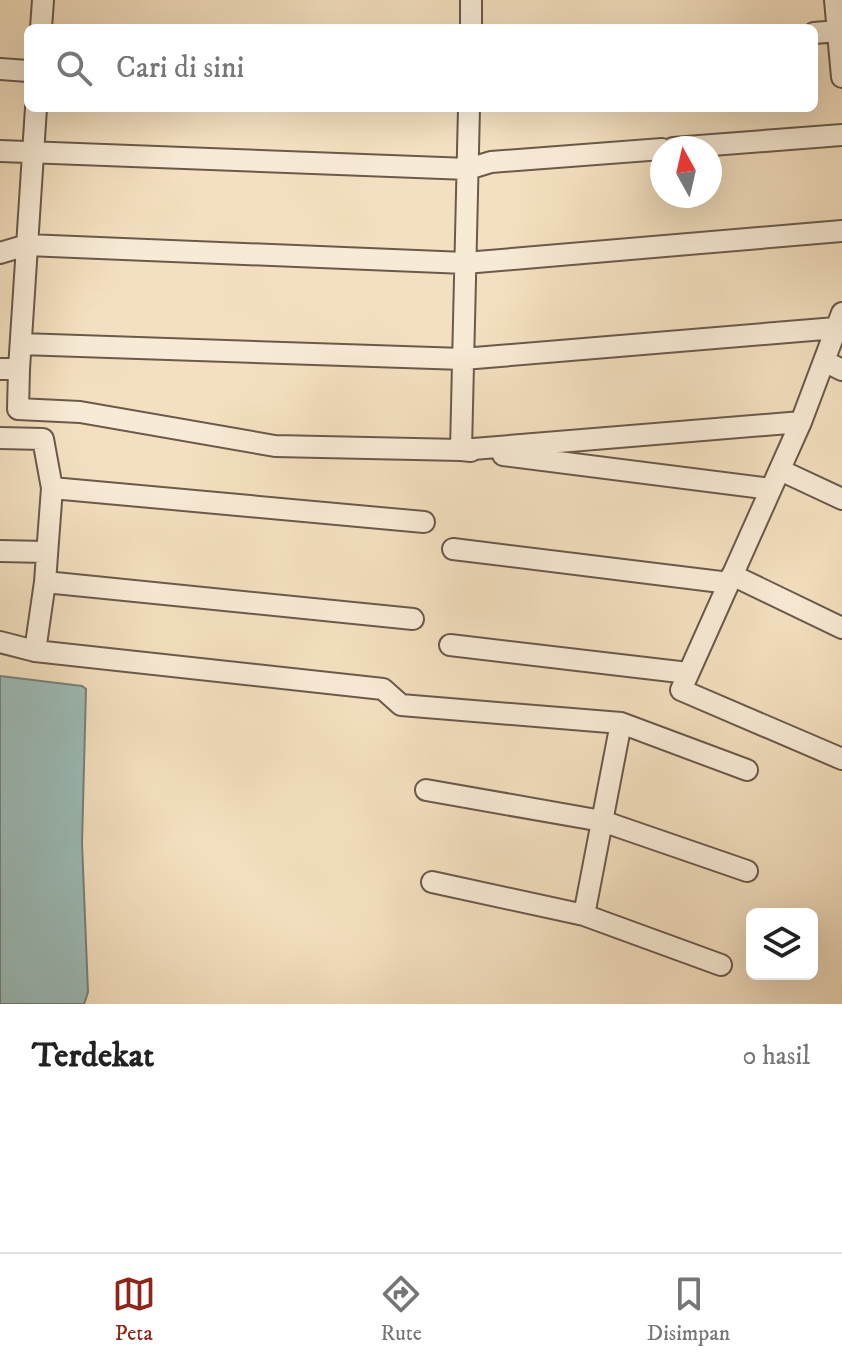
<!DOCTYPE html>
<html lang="id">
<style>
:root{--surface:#fff;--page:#f2f2f2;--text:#222;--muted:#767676;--line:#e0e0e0;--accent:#8f2418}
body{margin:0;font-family:"IM FELL DW Pica",serif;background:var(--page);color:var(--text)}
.controls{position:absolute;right:24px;bottom:24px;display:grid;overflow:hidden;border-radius:12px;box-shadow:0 8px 32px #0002}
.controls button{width:72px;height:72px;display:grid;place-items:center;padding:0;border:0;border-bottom:2px solid var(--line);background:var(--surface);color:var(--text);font:40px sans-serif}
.compass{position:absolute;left:650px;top:136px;width:72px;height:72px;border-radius:50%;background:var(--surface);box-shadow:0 8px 32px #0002;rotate:352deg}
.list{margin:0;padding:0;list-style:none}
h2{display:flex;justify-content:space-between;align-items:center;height:104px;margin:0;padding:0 32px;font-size:34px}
h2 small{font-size:26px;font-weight:400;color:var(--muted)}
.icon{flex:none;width:44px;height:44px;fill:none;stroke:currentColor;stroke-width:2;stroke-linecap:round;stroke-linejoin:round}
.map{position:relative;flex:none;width:842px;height:1004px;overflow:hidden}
.search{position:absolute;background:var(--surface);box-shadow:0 8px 32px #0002;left:24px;right:24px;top:24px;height:88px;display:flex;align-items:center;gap:20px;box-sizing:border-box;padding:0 28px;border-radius:12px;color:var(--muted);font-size:30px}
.sheet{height:248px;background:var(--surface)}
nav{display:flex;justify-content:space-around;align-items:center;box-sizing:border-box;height:112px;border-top:2px solid var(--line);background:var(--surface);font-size:22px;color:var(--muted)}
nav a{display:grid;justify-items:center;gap:4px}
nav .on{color:var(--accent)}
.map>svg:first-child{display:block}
.water{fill:#9cbcb8;stroke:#76827d;stroke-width:2}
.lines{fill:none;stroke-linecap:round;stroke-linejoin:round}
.minor-casing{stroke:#6b594b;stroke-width:24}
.minor{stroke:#f8ebd6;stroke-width:20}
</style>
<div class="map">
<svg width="842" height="1004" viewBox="0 0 842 1004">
<rect width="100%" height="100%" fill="#f4e0c0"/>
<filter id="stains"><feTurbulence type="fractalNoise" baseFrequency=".0025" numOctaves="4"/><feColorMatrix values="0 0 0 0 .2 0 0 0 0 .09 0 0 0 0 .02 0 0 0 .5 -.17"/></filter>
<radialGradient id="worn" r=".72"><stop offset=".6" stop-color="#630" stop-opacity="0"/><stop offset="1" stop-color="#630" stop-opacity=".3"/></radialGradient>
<!-- water -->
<path class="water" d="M0 676 82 686 86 689 82 843 88 992 84 1004H0Z"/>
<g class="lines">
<defs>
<path id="minor" d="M835 0 842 77
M41 28 43 0
M471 28V0
M814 33 838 31
M0 69 28 71
M469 108 461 450 471 451
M673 148 842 135
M0 151 468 169 491 162 662 149
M0 253 27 245 465 263 842 231
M842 313 801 422 681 690 842 759
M21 344 463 359 836 328
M824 361 842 370
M0 369H19L36 108
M19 369 18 409 80 412 275 446 461 450 801 422
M0 438 43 439 52 488 45 582 35 651
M503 455 771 489
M780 470 842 499
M52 488 424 522
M453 549 729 583
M0 551 46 552
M732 575 842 628
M45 582 413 619
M0 642 35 651 383 689 401 705 621 723 747 770
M450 645 688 673
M426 790 602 821 747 871
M432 882 584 915 721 965
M584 915 621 723"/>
</defs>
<!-- minor casing -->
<use href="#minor" class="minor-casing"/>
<!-- minor -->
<use href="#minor" class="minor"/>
</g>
<rect width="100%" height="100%" filter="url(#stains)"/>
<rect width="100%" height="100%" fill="url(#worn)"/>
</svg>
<div class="controls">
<button><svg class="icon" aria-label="layers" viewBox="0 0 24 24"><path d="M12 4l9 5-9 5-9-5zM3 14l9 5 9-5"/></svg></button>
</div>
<svg class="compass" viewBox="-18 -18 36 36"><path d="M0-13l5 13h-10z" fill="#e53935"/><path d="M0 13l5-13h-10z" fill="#767676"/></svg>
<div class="search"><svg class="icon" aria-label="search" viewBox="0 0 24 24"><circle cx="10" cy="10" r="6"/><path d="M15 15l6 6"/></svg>Cari di sini</div>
</div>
<section class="sheet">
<h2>Terdekat<small>0 hasil</small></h2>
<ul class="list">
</ul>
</section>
<nav>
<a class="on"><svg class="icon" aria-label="map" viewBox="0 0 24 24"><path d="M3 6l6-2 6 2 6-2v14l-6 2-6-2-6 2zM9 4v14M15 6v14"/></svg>Peta</a>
<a><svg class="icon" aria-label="directions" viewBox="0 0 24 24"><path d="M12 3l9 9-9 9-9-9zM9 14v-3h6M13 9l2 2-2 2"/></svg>Rute</a>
<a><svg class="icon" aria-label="saved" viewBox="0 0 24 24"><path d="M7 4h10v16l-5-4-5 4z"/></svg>Disimpan</a>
</nav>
